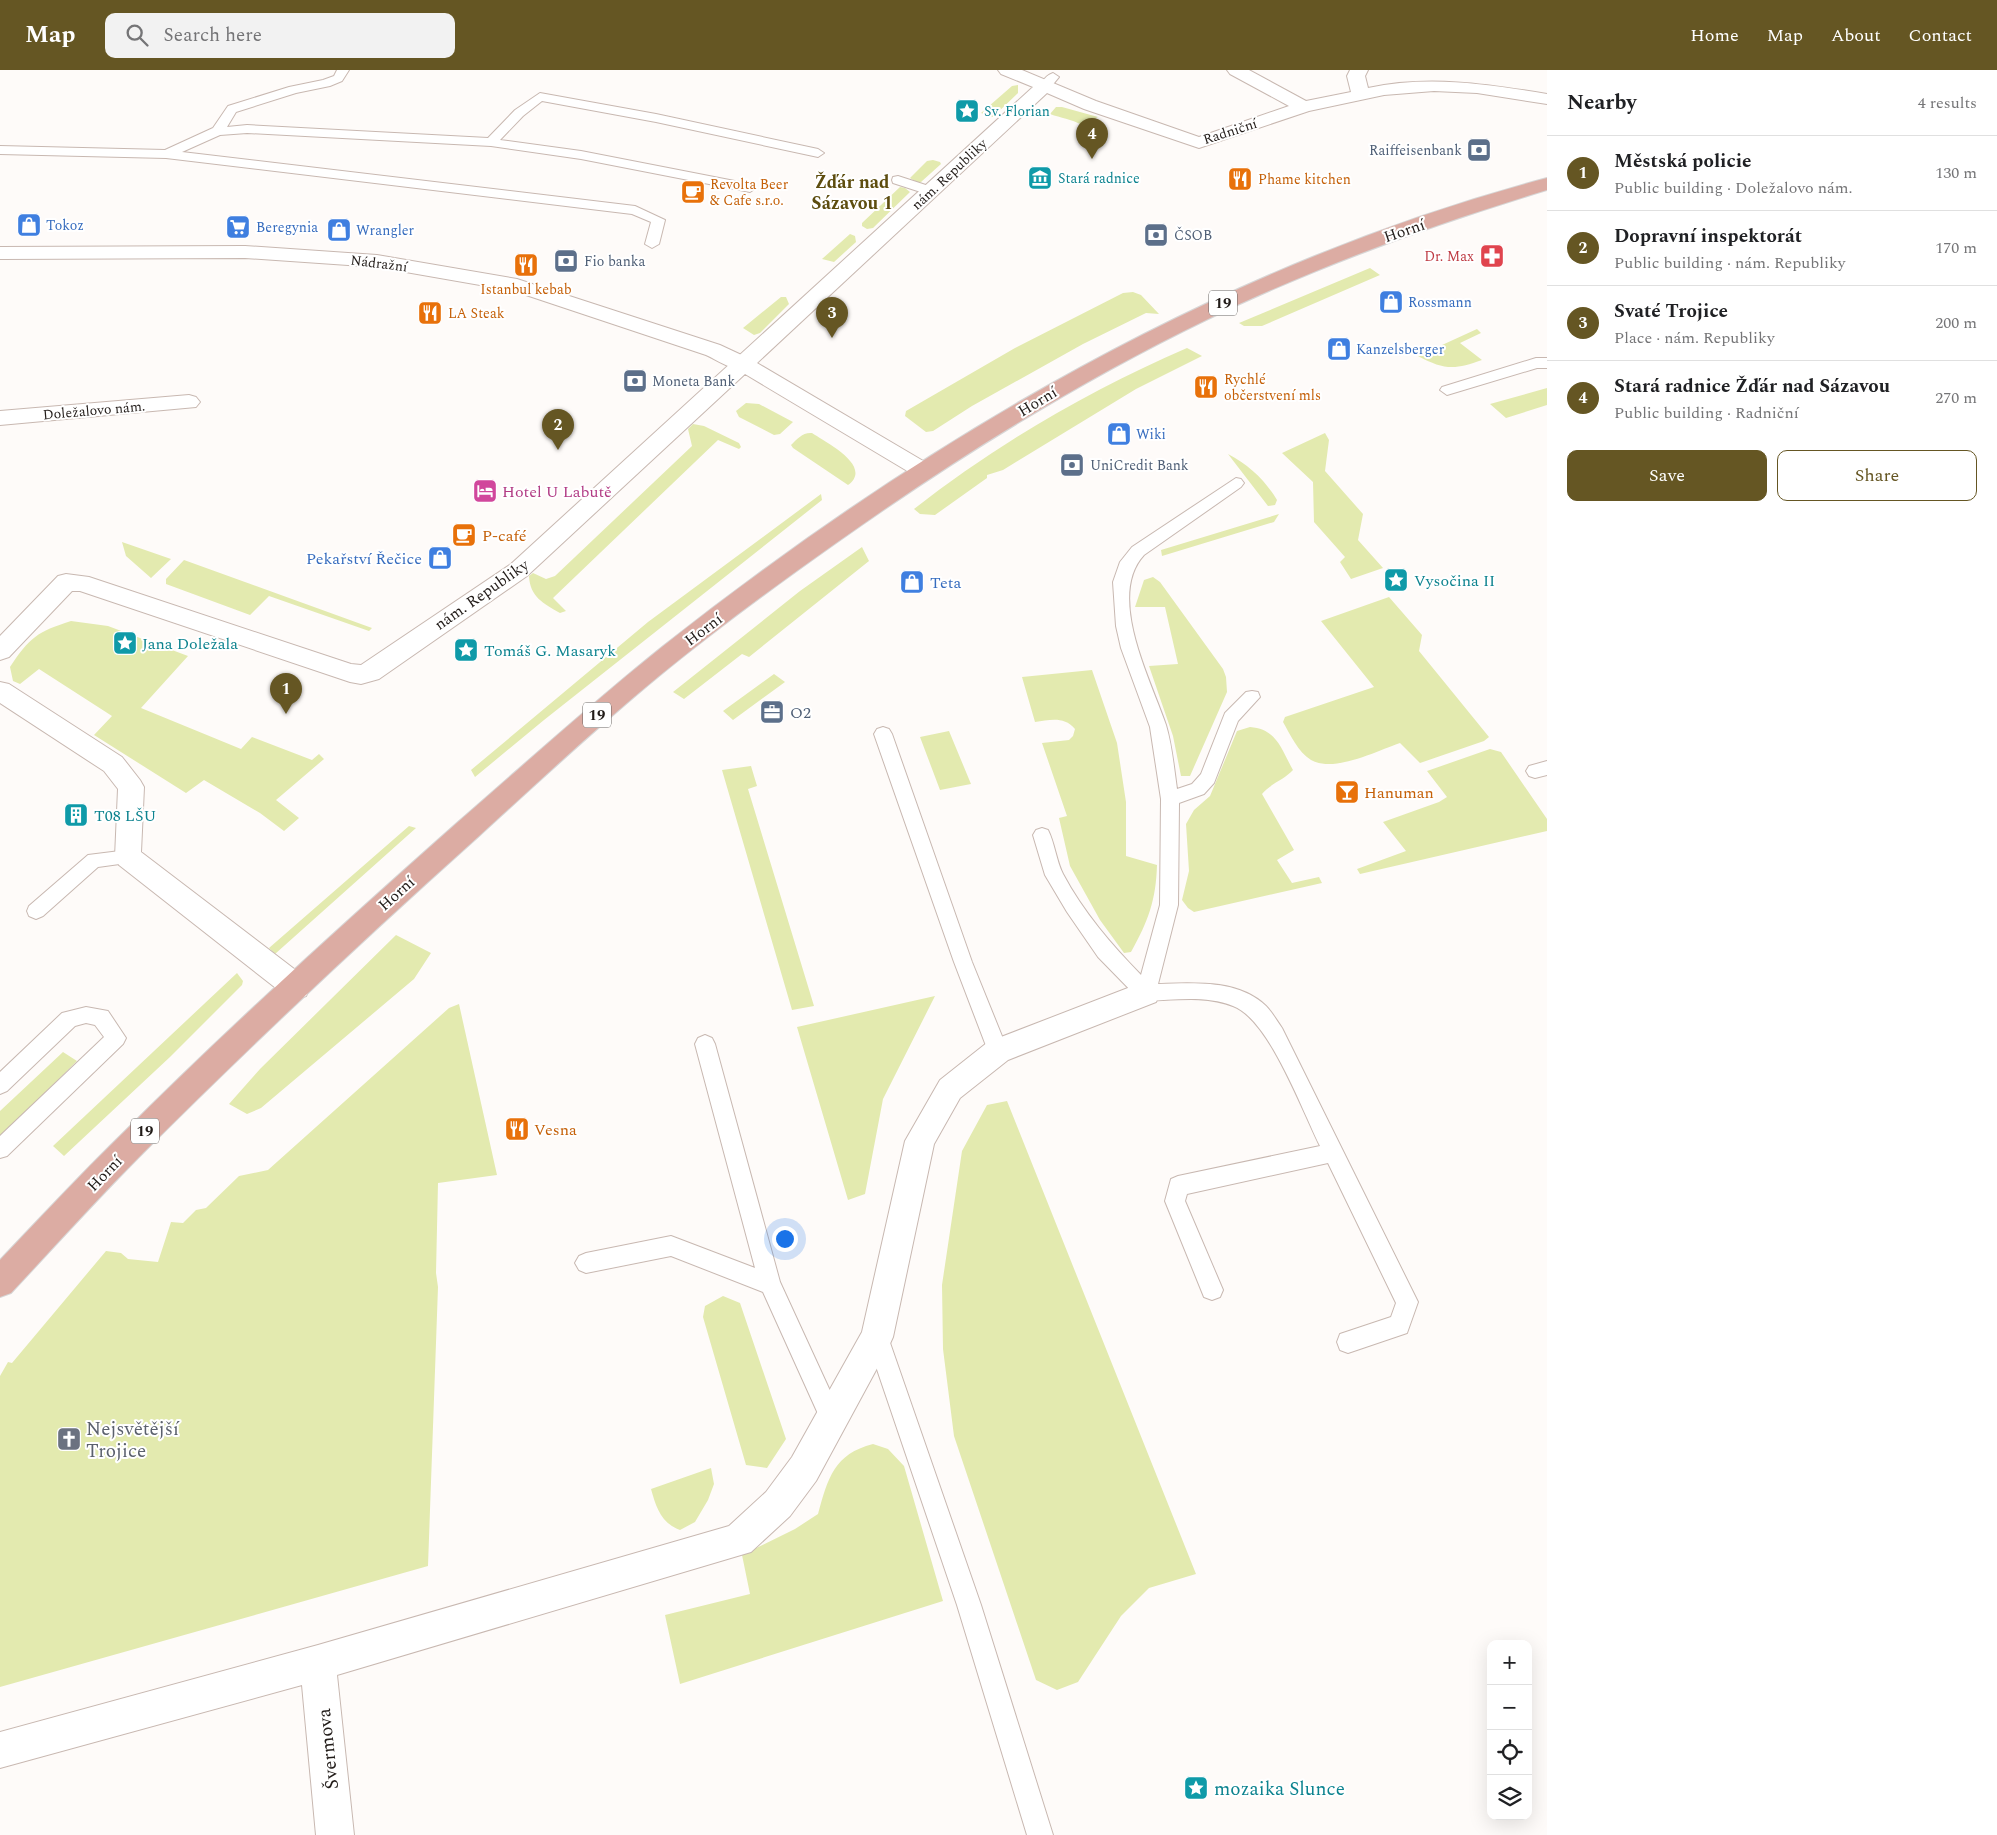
<!DOCTYPE html>
<meta charset="utf-8">
<style>
:root{--surface:#fff;--page:#f2f2f2;--text:#202124;--muted:#757577;--line:#e0e0e0;--accent:#655623}
body{margin:0;font-family:Spectral,serif;background:var(--page);color:var(--text)}
.controls{position:absolute;right:15px;bottom:15px;display:grid;overflow:hidden;border-radius:10px;box-shadow:0 5px 20px #0002}
.controls button{width:45px;height:45px;display:grid;place-items:center;padding:0;border:0;border-bottom:1px solid var(--line);background:var(--surface);color:var(--text);font:25px sans-serif}
.you{position:absolute;left:784px;top:1168px;width:18px;height:18px;margin:-12px;border:4px solid #fff;border-radius:50%;background:#1a73e8;box-shadow:0 0 0 8px #1a73e833}
.badge{display:grid;place-items:center;width:32px;height:32px;border-radius:50%;background:var(--accent);color:#fff;font-size:16px;font-weight:700}
.pin{position:absolute;translate:-50% -41px;filter:drop-shadow(0 1px 2px #0008)}
.pin::after{content:'';position:absolute;top:26px;width:18px;height:15px;background:inherit;clip-path:polygon(0 0,100% 0,50% 100%)}
.list{margin:0;padding:0;list-style:none}
h2{display:flex;justify-content:space-between;align-items:center;height:65px;margin:0;padding:0 20px;font-size:21px}
h2 small{font-size:16px;font-weight:400;color:var(--muted)}
.list li{display:grid;grid-template-columns:32px 1fr auto;gap:15px;align-items:center;box-sizing:border-box;height:75px;padding:0 20px;border-top:1px solid var(--line)}
.list b{display:block;font-size:19px;white-space:nowrap}
.list p{margin:0;font-size:16px;white-space:nowrap;color:var(--muted)}
.list em{font-size:16px;font-style:normal;color:var(--muted)}
.actions{display:flex;gap:10px;padding:15px 20px}
.actions a{flex:1;padding:11px 0;border:1px solid var(--accent);border-radius:10px;text-align:center;font-size:18px;color:var(--accent)}
.actions .main{background:var(--accent);color:#fff}
.icon{flex:none;width:28px;height:28px;fill:none;stroke:currentColor;stroke-width:2;stroke-linecap:round;stroke-linejoin:round}
.map{position:relative;flex:none;width:1547px;height:1765px;overflow:hidden}
header{display:flex;align-items:center;gap:30px;box-sizing:border-box;height:70px;padding:0 25px;background:var(--accent);color:#fff}
header strong{font-size:24px}
nav{display:flex;gap:28px;margin-inline-start:auto;font-size:18px}
.search{width:350px;height:45px;background:var(--page);display:flex;align-items:center;gap:12px;box-sizing:border-box;padding:0 18px;border-radius:10px;color:var(--muted);font-size:19px}
main{display:flex}
aside{flex:1;background:var(--surface)}
.map>svg:first-child{display:block}
.green{fill:#e3eaaf}
.lines{fill:none;stroke-linecap:round;stroke-linejoin:round}
.service-casing{stroke:#c8b8b1;stroke-width:2}
.pedestrian-casing{stroke:#c8b8b1;stroke-width:2}
.minor-casing{stroke:#c8b8b1;stroke-width:2}
.primary-casing{stroke:#d7d6d6;stroke-width:2}
.service{fill:#fff;fill-rule:evenodd}
.pedestrian{fill:#fff;fill-rule:evenodd}
.minor{fill:#fff;fill-rule:evenodd}
.primary{fill:#dcaca3;fill-rule:evenodd}
.labels{text-anchor:middle;stroke-width:4;stroke-linejoin:round;paint-order:stroke}
.far-culture-label{font-size:14px;fill:#0d838f;stroke:#fff;text-anchor:start}
.far-street-label{font-size:14px;fill:#221c19;stroke:#fff}
.far-service-label{font-size:14px;fill:#4e5e75;stroke:#fff;text-anchor:start}
.far-food-label{font-size:14px;fill:#c56008;stroke:#fff;text-anchor:start}
.far-shop-label{font-size:14px;fill:#366cbe;stroke:#fff;text-anchor:start}
.far-health-label{font-size:14px;fill:#be3a42;stroke:#fff;text-anchor:end}
.shield{fill:#fff;stroke:#64605e;stroke-width:1}
.shield-label{font-size:15px;font-weight:bold;fill:#221c19}
.street-label{font-size:16px;fill:#221c19;stroke:#fff}
.hotel-label{font-size:16px;fill:#b23c85;stroke:#fff;text-anchor:start}
.food-label{font-size:16px;fill:#c56008;stroke:#fff;text-anchor:start}
.shop-label{font-size:16px;fill:#366cbe;stroke:#fff;text-anchor:end}
.culture-label{font-size:16px;fill:#0d838f;stroke:#fff;text-anchor:start}
.service-label{font-size:16px;fill:#4e5e75;stroke:#fff;text-anchor:start}
.far-district-label{font-size:18px;font-weight:bold;fill:#5d4d0f;stroke:#fff}
.near-worship-label{font-size:19px;fill:#5b616d;stroke:#fff;text-anchor:start}
.near-street-label{font-size:19px;fill:#221c19;stroke:#fff}
.near-culture-label{font-size:19px;fill:#0d838f;stroke:#fff;text-anchor:start}
</style>
<header>
<strong>Map</strong>
<div class="search"><svg class="icon" aria-label="search" viewBox="0 0 24 24"><circle cx="10" cy="10" r="6"/><path d="M15 15l6 6"/></svg>Search here</div>
<nav><a>Home</a><a>Map</a><a>About</a><a>Contact</a></nav>
</header>
<main>
<div class="map">
<svg width="1547" height="1765" viewBox="0 0 1547 1765">
<rect width="100%" height="100%" fill="#fefbf9"/>
<!-- green -->
<path class="green" d="M1018 15V23L993 47 981 43 1012 16Z
M1056 37H1062L1098 47 1082 55C1071 49 1061 48 1050 44Z
M933 90 940 92 941 94 921 112H916L910 108 927 91Z
M900 117 905 118 910 122 873 158 867 159 862 156V153Z
M850 164 855 166 856 172 834 192 822 189Z
M1370 198 1380 205 1262 256H1244L1239 253Z
M1133 222 1141 225 1159 244 1146 243 1083 274 972 336 933 361 926 362 905 346 906 341 1015 278 1123 223Z
M781 227H786L789 234 760 263 754 265 743 258Z
M1477 259 1481 263 1460 273 1482 290C1455 300 1444 300 1418 286Z
M1187 278 1202 286 1136 319 1003 400 987 405V408L935 445 920 444 914 439C997 374 1090 320 1187 278Z
M1547 318V335L1506 348 1490 334Z
M746 333 759 334 793 352 780 364 774 365 739 347 736 341Z
M693 354 704 356 739 373 741 377 739 379 718 370 553 528 566 541 560 543C543 533 530 527 529 506L533 503 546 509 555 506 692 376 688 359Z
M812 363C825 372 874 396 848 415L793 378 791 375C797 369 803 362 812 363Z
M1325 363 1329 370 1325 401 1363 444 1358 470 1383 498 1351 509 1340 492 1345 487 1314 452 1313 412 1282 383Z
M1228 384C1249 395 1265 410 1277 430L1275 435 1268 436Z
M821 424 822 430 544 650 475 707 471 700 648 552Z
M1279 444 1274 452 1162 486 1161 480Z
M122 472 171 489 151 508 126 486Z
M862 477 869 491 749 587 742 584 684 629 673 622 800 521Z
M184 490 372 558 369 561 269 526 250 545 166 514V509Z
M1153 507 1160 512 1223 599 1226 607 1227 622 1190 706H1181L1173 666 1149 596 1178 594 1165 537H1135L1144 510Z
M1389 527 1422 565 1419 581 1489 667 1484 671 1420 693 1400 673C1376 681 1335 703 1311 690 1298 682 1290 664 1283 652L1285 647 1374 617 1321 551Z
M71 551 108 556 188 586 141 638 241 679 252 667 312 690 319 684 324 689 276 730 299 748 284 761 260 743 204 710 186 723 94 665 112 646 39 599 20 614 13 611 10 597C30 567 37 562 71 551Z
M1092 600 1117 673 1126 732V786L1157 795C1156 830 1148 852 1131 882L1124 883 1100 850 1070 796 1059 748 1067 746 1042 673 1069 670 1073 666 1075 659C1064 646 1050 650 1035 652L1022 607Z
M774 604 785 612 733 650 723 641Z
M1250 657C1277 659 1281 679 1293 700 1284 710 1271 713 1262 724L1294 780 1277 790 1292 813 1319 807 1322 813 1194 842 1188 838 1182 830 1189 801 1186 754 1194 740 1210 726 1237 661Z
M949 661 971 714 940 720 920 667Z
M1490 679 1501 682 1547 749V761L1360 804 1357 799 1406 781 1383 752 1439 732 1447 727 1427 701Z
M751 696 757 716 748 719 814 936 792 940 722 700Z
M409 756 416 758 275 884 269 878Z
M396 865 431 883 414 909 261 1038 247 1044 229 1034 260 999Z
M237 903 243 911 242 915 170 987 64 1086 53 1076Z
M935 926 883 1029 865 1124 848 1130 797 957Z
M459 934 497 1105 438 1113 436 1203 438 1217 428 1496 0 1617V1306L8 1292 12 1293 106 1181 121 1183 128 1189 158 1192 171 1152 183 1153 196 1140 206 1138 239 1106 268 1100 449 938Z
M63 982 77 991 0 1067V1041Z
M1007 1031 1196 1504 1149 1518 1121 1546 1078 1612 1057 1620 1036 1610 954 1366 943 1279 942 1215 962 1081 987 1035Z
M723 1226 740 1233 786 1369 767 1398 746 1395 703 1247 705 1236Z
M873 1374 888 1379 904 1396 943 1531 680 1614 665 1545 750 1524 742 1485 795 1459 818 1444C828 1408 834 1384 873 1374Z
M711 1398 714 1414 708 1430 695 1452 680 1460C661 1453 656 1437 651 1419Z"/>
<g class="lines">
<defs>
<path id="service" d="M337 0H349L342 11 330 16 296 23 236 42 227 57 247 55 488 68 515 40 540 23 656 44 818 79 824 83 818 87 656 52 542 31 523 46 500 70 581 81 750 114 756 118 750 122 581 89 491 76 247 63 220 65 182 82 635 136 665 150 659 174 652 178 645 174 651 152 632 144 166 88 0 84V76L165 80 213 58 228 36 289 17 323 10 334 6Z
M1053 3 1059 7 1050 18H1042L1040 15C1043 10 1047 5 1053 3Z
M898 106 935 118 936 121 930 125 893 113 892 110 893 107Z
M1536 288H1547V298H1537L1447 325 1440 320 1442 317Z
M1236 408 1241 409 1244 413 1241 417 1144 485C1106 526 1151 610 1166 655 1172 675 1174 698 1177 719L1192 714 1201 704 1225 643 1246 622 1252 621 1258 622 1260 627 1238 651 1214 713 1204 724 1179 733 1178 835 1158 914C1193 913 1238 909 1266 936 1272 942 1277 951 1282 958L1418 1232 1407 1263 1348 1283 1340 1280 1337 1272 1340 1264 1391 1247 1396 1233 1328 1093 1187 1124 1185 1131 1223 1220 1220 1227 1212 1230 1204 1227 1165 1131 1171 1109 1178 1106 1320 1076C1302 1040 1269 949 1233 936 1206 925 1174 930 1146 931L1139 929 1098 887 1067 842 1045 805 1033 765 1036 760 1042 758 1048 760C1055 774 1056 790 1063 804 1083 842 1112 875 1141 905L1160 835 1161 729 1150 657 1121 578 1116 556 1113 512 1120 492 1132 477Z
M883 657 889 659 892 664 972 892 1008 981 1005 987 998 990 991 987 988 981 954 892 874 664 877 659Z
M1547 691V705L1535 708 1529 706 1526 701 1529 696Z
M128 780 134 782 137 787 134 792 98 797 43 846 36 849 29 846 27 841 29 836 88 785Z
M86 937 108 941 126 968 123 974 7 1086 0 1088V1066L104 967 95 955 86 953 75 956 7 1021 0 1024V1002L62 943Z
M705 965 712 968 715 974 780 1212 843 1349 840 1357 832 1360 824 1357 763 1222 671 1186 586 1203 579 1200 575 1193 579 1186 586 1183 671 1166 755 1198 695 974 698 968Z
M877 1256 885 1259 888 1267 981 1535 1053 1765H1027L957 1535 866 1267 869 1259Z"/>
<path id="pedestrian" d="M245 176 377 185 517 209 720 275 750 289 753 294 750 299C735 303 719 291 706 285L514 221 377 197 245 188 0 189V177Z"/>
<path id="minor" d="M998 0H1022L1096 31 1199 67 1289 36 1230 4 1227 0H1249L1306 31 1351 22 1347 6 1350 0H1368L1365 6 1368 18C1428 5 1487 14 1547 24V34L1477 23 1434 21 1384 25 1309 41 1199 78 1084 39 1047 23 757 293 930 395 933 400 930 405 922 408 914 405 745 304 527 506 379 609 361 614 350 612 80 521H72L9 587 0 590V566L58 506 66 504 89 507 351 594 361 595 511 494 1033 17 1001 4Z
M189 325 196 327 200 332 196 337 0 355V341Z
M0 612 9 614 122 687 140 710 144 717 141 782 306 908 310 917 306 926 296 929 286 926 119 795 115 787 118 719 104 701 0 633Z
M1146 911 1156 914 1160 923 1156 932 1008 990 960 1028 934 1074 893 1267 888 1278 816 1411 790 1446 751 1482 337 1605 354 1765H316L302 1615 0 1698V1662L318 1575 729 1456 766 1422 792 1387 862 1262 905 1071 940 1010 988 972Z"/>
<path id="primary" d="M1547 108V120C1429 156 1317 196 1206 250 1076 313 953 390 836 473 775 516 716 559 659 606 597 657 538 712 479 766 364 869 252 974 143 1083 98 1128 55 1176 11 1223L0 1227V1190C40 1148 79 1106 120 1066 229 957 343 854 458 752 526 693 592 633 662 577 924 370 1223 194 1547 108Z"/>
</defs>
<!-- service casing -->
<use href="#service" class="service-casing"/>
<!-- pedestrian casing -->
<use href="#pedestrian" class="pedestrian-casing"/>
<!-- minor casing -->
<use href="#minor" class="minor-casing"/>
<!-- primary casing -->
<use href="#primary" class="primary-casing"/>
<!-- service -->
<use href="#service" class="service"/>
<!-- pedestrian -->
<use href="#pedestrian" class="pedestrian"/>
<!-- minor -->
<use href="#minor" class="minor"/>
<!-- primary -->
<use href="#primary" class="primary"/>
</g>
<!-- icons -->
<defs>
<symbol id="sight-square" viewBox="-11 -11 22 22"><rect x="-9" y="-9" width="18" height="18" rx="4" fill="#0f9aa8" stroke="#fff"/><path d="M0-6L1.8-2.2L6-1.7L2.9 1.2L3.7 5.4L0 3.3L-3.7 5.4L-2.9 1.2L-6-1.7L-1.8-2.2Z" fill="#fff"/></symbol>
<symbol id="bank-square" viewBox="-11 -11 22 22"><rect x="-9" y="-9" width="18" height="18" rx="4" fill="#5c6f8a" stroke="#fff"/><path d="M-6-4H6V4H-6ZM0-2.3a2.3 2.3 0 1 0 0 4.6a2.3 2.3 0 1 0 0-4.6Z" fill="#fff"/></symbol>
<symbol id="museum-square" viewBox="-11 -11 22 22"><rect x="-9" y="-9" width="18" height="18" rx="4" fill="#0f9aa8" stroke="#fff"/><path d="M0-6L6-3V-2H-6V-3ZM-5-1h2V3h-2ZM-1-1h2V3h-2ZM3-1h2V3H3ZM-6 4H6V6H-6Z" fill="#fff"/></symbol>
<symbol id="restaurant-square" viewBox="-11 -11 22 22"><rect x="-9" y="-9" width="18" height="18" rx="4" fill="#e8710a" stroke="#fff"/><path d="M-5-6h1v4h1v-4h1v4h1v-4h1v5L-1.5 .5V6h-2V.5L-5-1ZM5-6V6H3V1.5H1.5Q1.5-4 5-6Z" fill="#fff"/></symbol>
<symbol id="cafe-square" viewBox="-11 -11 22 22"><rect x="-9" y="-9" width="18" height="18" rx="4" fill="#e8710a" stroke="#fff"/><path d="M-5.5-4.5H6V0H3Q3 3.5 0 3.5H-2.5Q-5.5 3.5-5.5 0ZM3-3.2v2h1.7v-2ZM-6 4.5H4V6H-6Z" fill="#fff"/></symbol>
<symbol id="shop-square" viewBox="-11 -11 22 22"><rect x="-9" y="-9" width="18" height="18" rx="4" fill="#3f7fe0" stroke="#fff"/><path d="M-5-2.5h2.3a2.7 3.5 0 0 1 5.4 0H5L5.5 6h-11ZM-1.5-2.5h3a1.5 2.3 0 0 0-3 0Z" fill="#fff"/></symbol>
<symbol id="supermarket-square" viewBox="-11 -11 22 22"><rect x="-9" y="-9" width="18" height="18" rx="4" fill="#3f7fe0" stroke="#fff"/><path d="M-6-5.5h2.5l.6 2H6L4.5 2H-2.5L-4.4-4H-6ZM-1.5 3.2a1.3 1.3 0 1 0 .1 0ZM3 3.2a1.3 1.3 0 1 0 .1 0Z" fill="#fff"/></symbol>
<symbol id="pharmacy-square" viewBox="-11 -11 22 22"><rect x="-9" y="-9" width="18" height="18" rx="4" fill="#e0444e" stroke="#fff"/><path d="M-2-6h4v4h4v4h-4v4h-4v-4h-4v-4h4Z" fill="#fff"/></symbol>
<symbol id="hotel-square" viewBox="-11 -11 22 22"><rect x="-9" y="-9" width="18" height="18" rx="4" fill="#d1479c" stroke="#fff"/><path d="M-6-4.5h1.5V1H6V5H4.5V3h-9V5H-6ZM-4 0a1.8 1.8 0 1 1 3.6 0ZM.5 0V-2.5h3Q6-2.5 6 0Z" fill="#fff"/></symbol>
<symbol id="office-square" viewBox="-11 -11 22 22"><rect x="-9" y="-9" width="18" height="18" rx="4" fill="#5c6f8a" stroke="#fff"/><path d="M-6-3h4V-5.5h4V-3h4V5H-6ZM-1-4.5V-3h2v-1.5ZM-6 0V1H6V0Z" fill="#fff"/></symbol>
<symbol id="bar-square" viewBox="-11 -11 22 22"><rect x="-9" y="-9" width="18" height="18" rx="4" fill="#e8710a" stroke="#fff"/><path d="M-6-5H6L.8 .8V4.5H3.5V6h-7V4.5H-.8V.8Z" fill="#fff"/></symbol>
<symbol id="building-square" viewBox="-11 -11 22 22"><rect x="-9" y="-9" width="18" height="18" rx="4" fill="#0f9aa8" stroke="#fff"/><path d="M-4-6H4V6H1V3H-1V6H-4ZM-2.5-4.3h1.7v1.8h-1.7ZM.8-4.3h1.7v1.8H.8ZM-2.5-1h1.7V.8h-1.7ZM.8-1h1.7V.8H.8Z" fill="#fff"/></symbol>
<symbol id="church-square" viewBox="-11 -11 22 22"><rect x="-9" y="-9" width="18" height="18" rx="4" fill="#6b7280" stroke="#fff"/><path d="M-1.2-6h2.4v3.5h3.3v2.4h-3.3V6h-2.4V-.1h-3.3v-2.4h3.3Z" fill="#fff"/></symbol>
</defs>
<g fill-rule="evenodd">
<use href="#sight-square" x="953" y="27" width="28" height="28"/>
<use href="#bank-square" x="1465" y="66" width="28" height="28"/>
<use href="#museum-square" x="1026" y="94" width="28" height="28"/>
<use href="#restaurant-square" x="1226" y="95" width="28" height="28"/>
<use href="#cafe-square" x="679" y="108" width="28" height="28"/>
<use href="#shop-square" x="15" y="141" width="28" height="28"/>
<use href="#supermarket-square" x="224" y="143" width="28" height="28"/>
<use href="#shop-square" x="325" y="146" width="28" height="28"/>
<use href="#bank-square" x="1142" y="151" width="28" height="28"/>
<use href="#pharmacy-square" x="1478" y="172" width="28" height="28"/>
<use href="#bank-square" x="552" y="177" width="28" height="28"/>
<use href="#restaurant-square" x="512" y="181" width="28" height="28"/>
<use href="#shop-square" x="1377" y="218" width="28" height="28"/>
<use href="#restaurant-square" x="416" y="229" width="28" height="28"/>
<use href="#shop-square" x="1325" y="265" width="28" height="28"/>
<use href="#bank-square" x="621" y="297" width="28" height="28"/>
<use href="#restaurant-square" x="1192" y="303" width="28" height="28"/>
<use href="#shop-square" x="1105" y="350" width="28" height="28"/>
<use href="#bank-square" x="1058" y="381" width="28" height="28"/>
<use href="#hotel-square" x="471" y="407" width="28" height="28"/>
<use href="#cafe-square" x="450" y="451" width="28" height="28"/>
<use href="#shop-square" x="426" y="474" width="28" height="28"/>
<use href="#sight-square" x="1382" y="496" width="28" height="28"/>
<use href="#shop-square" x="898" y="498" width="28" height="28"/>
<use href="#sight-square" x="111" y="559" width="28" height="28"/>
<use href="#sight-square" x="452" y="566" width="28" height="28"/>
<use href="#office-square" x="758" y="628" width="28" height="28"/>
<use href="#bar-square" x="1333" y="708" width="28" height="28"/>
<use href="#building-square" x="62" y="731" width="28" height="28"/>
<use href="#restaurant-square" x="503" y="1045" width="28" height="28"/>
<use href="#church-square" x="55" y="1355" width="28" height="28"/>
<use href="#sight-square" x="1182" y="1704" width="28" height="28"/>
</g>
<g class="labels">
<!-- far-culture labels -->
<g class="far-culture-label">
<text x="984" y="46">Sv. Florian</text>
<text x="1058" y="113">Stará radnice</text>
</g>
<!-- far-street labels -->
<g class="far-street-label">
<text transform="translate(1230 61) rotate(-18)" y="5">Radniční</text>
<text transform="translate(949 104) rotate(-43)" y="5">nám. Republiky</text>
<text transform="translate(379 193) rotate(7)" y="5">Nádražní</text>
<text transform="translate(94 340) rotate(-5)" y="5">Doležalovo nám.</text>
</g>
<!-- far-service labels -->
<g class="far-service-label">
<text x="1462" y="85" text-anchor="end">Raiffeisenbank</text>
<text x="1174" y="170">ČSOB</text>
<text x="584" y="196">Fio banka</text>
<text x="652" y="316">Moneta Bank</text>
<text x="1090" y="400">UniCredit Bank</text>
</g>
<!-- far-food labels -->
<g class="far-food-label">
<text x="1258" y="114">Phame kitchen</text>
<text x="710" y="119">Revolta Beer<tspan x="710" dy="16">&amp; Cafe s.r.o.</tspan></text>
<text x="526" y="224" text-anchor="middle">Istanbul kebab</text>
<text x="448" y="248">LA Steak</text>
<text x="1224" y="314">Rychlé<tspan x="1224" dy="16">občerstvení mls</tspan></text>
</g>
<!-- far-shop labels -->
<g class="far-shop-label">
<text x="46" y="160">Tokoz</text>
<text x="256" y="162">Beregynia</text>
<text x="356" y="165">Wrangler</text>
<text x="1408" y="237">Rossmann</text>
<text x="1356" y="284">Kanzelsberger</text>
<text x="1136" y="369">Wiki</text>
</g>
<!-- far-health labels -->
<g class="far-health-label">
<text x="1474" y="191">Dr. Max</text>
</g>
<!-- shield labels -->
<g class="shield">
<rect x="1209" y="220.5" width="28" height="25" rx="4"/>
<rect x="583" y="632.5" width="28" height="25" rx="4"/>
<rect x="131" y="1048.5" width="28" height="25" rx="4"/>
</g>
<g class="shield-label">
<text x="1223" y="238">19</text>
<text x="597" y="650">19</text>
<text x="145" y="1066">19</text>
</g>
<!-- street labels -->
<g class="street-label">
<text transform="translate(1404 160) rotate(-19)" y="6">Horní</text>
<text transform="translate(1037 331) rotate(-31)" y="6">Horní</text>
<text transform="translate(481 524) rotate(-35)" y="6">nám. Republiky</text>
<text transform="translate(703 559) rotate(-37)" y="6">Horní</text>
<text transform="translate(396 823) rotate(-42)" y="6">Horní</text>
<text transform="translate(104 1103) rotate(-46)" y="6">Horní</text>
</g>
<!-- hotel labels -->
<g class="hotel-label">
<text x="502" y="427">Hotel U Labutě</text>
</g>
<!-- food labels -->
<g class="food-label">
<text x="482" y="471">P-café</text>
<text x="1364" y="728">Hanuman</text>
<text x="534" y="1065">Vesna</text>
</g>
<!-- shop labels -->
<g class="shop-label">
<text x="422" y="494">Pekařství Řečice</text>
<text x="930" y="518" text-anchor="start">Teta</text>
</g>
<!-- culture labels -->
<g class="culture-label">
<text x="1414" y="516">Vysočina II</text>
<text x="142" y="579">Jana Doležala</text>
<text x="484" y="586">Tomáš G. Masaryk</text>
<text x="94" y="751">T08 LŠU</text>
</g>
<!-- service labels -->
<g class="service-label">
<text x="790" y="648">O2</text>
</g>
<!-- far-district labels -->
<g class="far-district-label">
<text x="852" y="118">Žďár nad<tspan x="852" dy="21">Sázavou 1</tspan></text>
</g>
<!-- near-worship labels -->
<g class="near-worship-label">
<text x="86" y="1365">Nejsvětější<tspan x="86" dy="22">Trojice</tspan></text>
</g>
<!-- near-street labels -->
<g class="near-street-label">
<text transform="translate(327 1679) rotate(-96)" y="7">Švermova</text>
</g>
<!-- near-culture labels -->
<g class="near-culture-label">
<text x="1214" y="1725">mozaika Slunce</text>
</g>
</g>
</svg>
<div class="controls">
<button>+</button>
<button>−</button>
<button><svg class="icon" aria-label="locate" viewBox="0 0 24 24"><circle cx="12" cy="12" r="6"/><path d="M12 2v4M12 18v4M2 12h4M18 12h4"/></svg></button>
<button><svg class="icon" aria-label="layers" viewBox="0 0 24 24"><path d="M12 4l9 5-9 5-9-5zM3 14l9 5 9-5"/></svg></button>
</div>
<div class="you"></div>
<div class="pin badge" style="left:286px;top:644px">1</div>
<div class="pin badge" style="left:558px;top:380px">2</div>
<div class="pin badge" style="left:832px;top:268px">3</div>
<div class="pin badge" style="left:1092px;top:89px">4</div>
</div>
<aside>
<h2>Nearby<small>4 results</small></h2>
<ul class="list">
<li><span class="badge">1</span><div><b>Městská policie</b><p>Public building · Doležalovo nám.</p></div><em>130 m</em></li>
<li><span class="badge">2</span><div><b>Dopravní inspektorát</b><p>Public building · nám. Republiky</p></div><em>170 m</em></li>
<li><span class="badge">3</span><div><b>Svaté Trojice</b><p>Place · nám. Republiky</p></div><em>200 m</em></li>
<li><span class="badge">4</span><div><b>Stará radnice Žďár nad Sázavou</b><p>Public building · Radniční</p></div><em>270 m</em></li>
</ul>
<div class="actions"><a class="main">Save</a><a>Share</a></div>
</aside>
</main>
